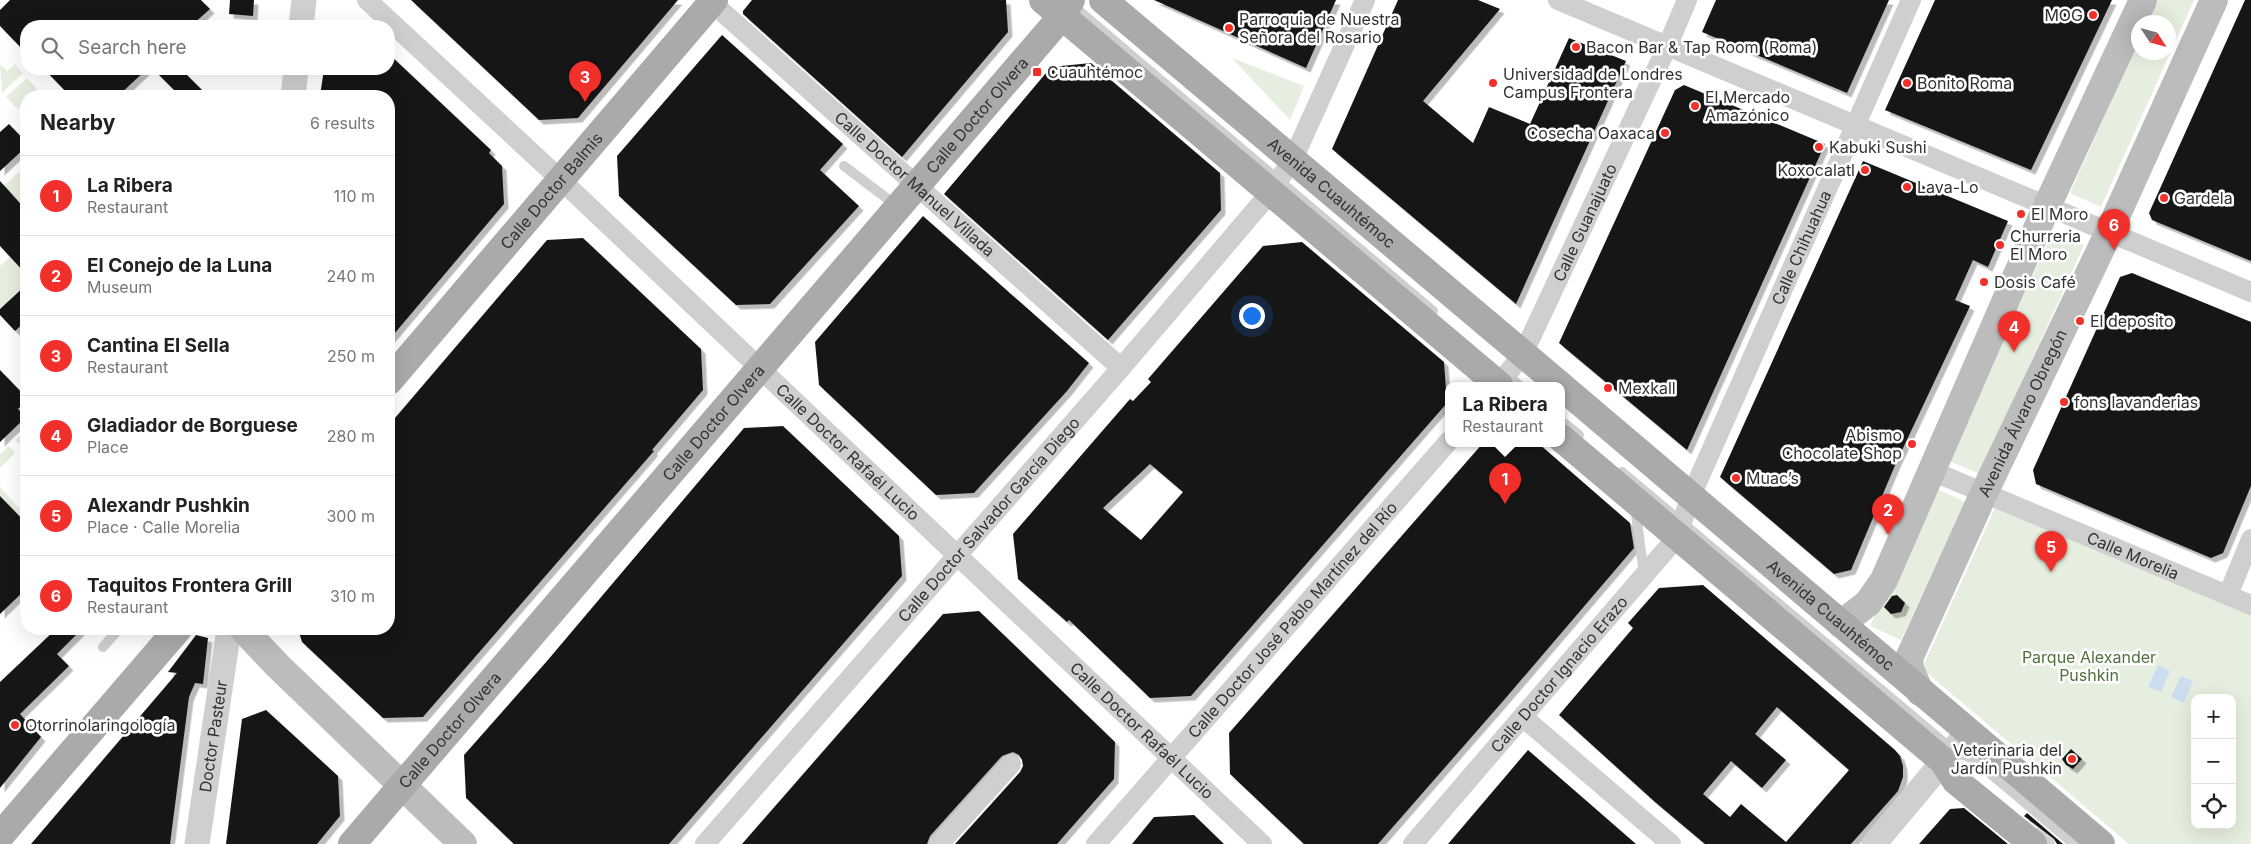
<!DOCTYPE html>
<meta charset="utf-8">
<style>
:root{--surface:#fff;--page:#f6f6f6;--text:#222;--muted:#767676;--line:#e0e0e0;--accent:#f1302b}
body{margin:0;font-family:Inter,sans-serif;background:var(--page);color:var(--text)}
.controls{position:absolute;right:15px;bottom:15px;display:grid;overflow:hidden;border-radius:10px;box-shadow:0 5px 20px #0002}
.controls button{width:45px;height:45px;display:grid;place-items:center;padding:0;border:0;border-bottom:1px solid var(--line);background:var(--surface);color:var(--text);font:25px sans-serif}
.compass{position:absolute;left:2131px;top:15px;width:45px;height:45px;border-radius:50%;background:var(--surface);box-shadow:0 5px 20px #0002;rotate:126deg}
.you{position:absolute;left:1251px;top:315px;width:18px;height:18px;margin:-12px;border:4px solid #fff;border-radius:50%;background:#1a73e8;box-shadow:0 0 0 8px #1a73e833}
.badge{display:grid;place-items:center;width:32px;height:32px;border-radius:50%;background:var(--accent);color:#fff;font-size:16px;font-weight:700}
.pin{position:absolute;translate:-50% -41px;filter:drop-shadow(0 1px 2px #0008)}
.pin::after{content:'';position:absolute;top:26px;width:18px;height:15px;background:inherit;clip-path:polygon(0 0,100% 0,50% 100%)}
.popup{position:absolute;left:1445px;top:382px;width:120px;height:65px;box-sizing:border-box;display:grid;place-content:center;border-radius:10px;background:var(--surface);filter:drop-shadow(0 1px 4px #0005);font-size:16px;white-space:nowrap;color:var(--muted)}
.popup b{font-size:19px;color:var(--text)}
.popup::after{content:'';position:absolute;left:50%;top:100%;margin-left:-10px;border:10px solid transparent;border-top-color:var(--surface)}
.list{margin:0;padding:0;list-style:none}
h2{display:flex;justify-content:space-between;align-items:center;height:65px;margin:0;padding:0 20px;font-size:21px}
h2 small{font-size:16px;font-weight:400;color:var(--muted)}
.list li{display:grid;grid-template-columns:32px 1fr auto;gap:15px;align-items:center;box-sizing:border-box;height:80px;padding:0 20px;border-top:1px solid var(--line)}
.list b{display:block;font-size:19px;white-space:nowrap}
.list p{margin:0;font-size:16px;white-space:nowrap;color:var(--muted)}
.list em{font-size:16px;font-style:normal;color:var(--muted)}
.icon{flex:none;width:28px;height:28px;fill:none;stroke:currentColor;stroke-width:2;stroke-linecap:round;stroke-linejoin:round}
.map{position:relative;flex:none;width:2251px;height:844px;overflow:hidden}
.search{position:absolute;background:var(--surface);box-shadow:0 5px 20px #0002;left:20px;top:20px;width:375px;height:55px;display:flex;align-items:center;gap:12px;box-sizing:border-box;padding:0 18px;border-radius:20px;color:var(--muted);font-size:19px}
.panel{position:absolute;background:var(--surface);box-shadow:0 5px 20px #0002;left:20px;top:90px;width:375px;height:545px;border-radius:20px}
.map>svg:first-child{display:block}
.green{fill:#e6efdf;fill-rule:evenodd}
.water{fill:#cbdeef}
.building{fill:#191919;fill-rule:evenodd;filter:url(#shadow)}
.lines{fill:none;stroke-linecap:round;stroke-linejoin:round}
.service{stroke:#cfcfcf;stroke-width:10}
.minor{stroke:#cfcfcf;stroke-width:20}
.tertiary{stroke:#cfcfcf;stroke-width:25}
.secondary{stroke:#bcbcbc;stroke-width:28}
.primary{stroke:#aaa;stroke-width:28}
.poi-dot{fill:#f1302b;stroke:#fff;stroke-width:2}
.labels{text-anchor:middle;stroke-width:5;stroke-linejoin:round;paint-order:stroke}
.poi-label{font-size:16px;fill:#323232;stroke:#fff;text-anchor:start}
.street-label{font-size:16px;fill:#323232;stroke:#fff}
.park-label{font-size:16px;fill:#4f713b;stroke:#fff}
</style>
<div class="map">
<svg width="2251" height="844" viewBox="0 0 2251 844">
<defs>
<filter id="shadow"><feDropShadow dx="4.5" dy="4.5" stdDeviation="0" flood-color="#0004"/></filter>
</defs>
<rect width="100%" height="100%" fill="#fff"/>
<!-- green -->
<path class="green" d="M2158 0H2194L2101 207 2070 193 2138 42V52H2168V22H2147Z
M1232 58 1304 86 1290 120Z
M0 64 7 71 15 64 23 73 2 93Z
M27 78 38 90 32 96H26V102L18 109 6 97Z
M26 166V201L22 205 6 188 0 189Z
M2053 231 2084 245 1980 474 1949 461Z
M10 257 26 274V285L0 309V266Z
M26 429V443L22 447 15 440Z
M9 446 15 453 0 468V454Z
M0 487 26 516V523L0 496Z
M1935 488 1965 502 1901 640 1870 626Z
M1995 508 2251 615V844H2129L1927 673 1924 664ZM2195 698H2232V825H2195Z"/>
<!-- water -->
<path class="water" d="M2158 665 2170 671 2161 692 2148 687Z
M2181 676 2193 681 2184 703 2171 697Z"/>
<!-- building -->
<path class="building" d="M10 0H201L210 9 191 26H26V53L0 26V10Z
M230 0H254L253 16 229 14Z
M411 0H678L578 118 539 120Z
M752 0H1006L1008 32 902 157 743 14V11Z
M1154 0H1336L1306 68Z
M1398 0H1478L1500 9 1423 101 1473 143 1489 107 1530 124 1569 38 1626 61 1516 304 1332 149Z
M1716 0H1889L1847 93 1702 32Z
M1935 0H2112L2031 170 1885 110Z
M2245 0H2251V261L2152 220 2149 213Z
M722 35 843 144 820 170 859 206 770 304 736 305 619 196 617 156Z
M389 54 491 150 489 153 502 166 504 204 389 340V96H320L324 69H389Z
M1091 63 1220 173 1221 210 1108 340 944 194 1051 67Z
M44 69H147L118 96H70Z
M153 69H181L208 96H180Z
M1684 85 1825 144 1687 450 1559 343 1675 90Z
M9 124 26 142V147L0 171V132Z
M1863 161 2008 221 1988 267 1973 260 1955 300 1970 306 1896 463 1851 570 1834 574 1720 477Z
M0 181 26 210V274L0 246Z
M923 216 1089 363 1067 391 974 493 936 495 819 385 815 342Z
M583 238 701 349 703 390 652 450 654 451 423 717 383 718 302 642 298 629H389V425L547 240Z
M1302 242 1444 362 1447 403 1191 696 1150 698 1069 620 1067 622 1018 579 1013 534 1130 399 1133 401 1151 382 1148 379 1263 246ZM1150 464 1183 492 1141 540 1103 508Z
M2132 273 2251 322V486L2223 553 2211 558 2036 484 2033 470 2120 277Z
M26 285V321L15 331 0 315V309Z
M0 370 26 397V401L18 409 26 417 0 442Z
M783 426 899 536 902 576 669 844H514L466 798 464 755 547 661 744 428Z
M1483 443H1538L1630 523 1634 548 1504 700 1378 844H1304L1230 774 1229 733Z
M0 496 26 523V589L0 614Z
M1703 585 1895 750 1900 756 1903 766V777L1898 791 1851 844H1705L1655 802 1559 715 1633 628 1628 623 1659 588ZM1777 707 1849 770 1786 842 1741 804 1730 817 1703 794 1731 761 1762 788 1786 760 1755 734Z
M1897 595 1905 603 1901 612 1891 614 1884 607 1892 596Z
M979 611 1115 742 1114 779 1057 844H955L1020 772 1023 766 1022 760 1019 755 1013 752 1002 756 930 836 927 844H742L943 614Z
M56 629H82L57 654 69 666 20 714 41 737 0 788V682Z
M196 635 208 638 203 684 195 683 189 697 170 844H31L177 673 168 672Z
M266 710 338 776 340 816 317 844H226L242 719Z
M2071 749 2082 759 2073 769 2066 765 2062 759Z
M1528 750 1636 844H1448Z
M1964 808 2008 844H1919L1950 809Z
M2027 813 2063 844H2057L2054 839 2024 816Z
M1194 815 1224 844H1132L1154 817Z"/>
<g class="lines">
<!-- service -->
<path class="service" d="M1071 4 1433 311
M844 166 897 206
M1505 373 1519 385
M1561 421 1579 435
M1622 472 1953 750 1973 759 2074 844
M1635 506 1644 574
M103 647 119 629
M2036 833 2050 844"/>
<!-- minor -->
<g class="minor">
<path id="s1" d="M367 0 560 179 1262 844"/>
<path id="s2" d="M709 0 1121 368"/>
<path d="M1558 0 2251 292"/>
<path id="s3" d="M1498 385 1523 354 1667 47 1687 0"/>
<path id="s4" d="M1932 471 2251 605"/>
<path d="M2228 595 2251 539"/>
<path d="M1524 718 1671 844"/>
<path id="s5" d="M705 844 1121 368 1270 193 1293 159 1365 0"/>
<path d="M939 844 1011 764"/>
<path id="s6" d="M1096 844 1449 441"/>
<path id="s7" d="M1413 844 1677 537 1691 496 1911 0"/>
</g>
<!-- tertiary -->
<g class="tertiary">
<path d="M301 26 304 0"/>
<path d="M293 96 296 69"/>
<path id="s8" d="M197 844 229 629"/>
<path d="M1874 844 1968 732"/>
</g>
<!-- secondary -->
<g class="secondary">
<path d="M1841 624 1868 603 1884 580 2047 206 2143 0"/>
<path d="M243 629 277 665 463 844"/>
<path id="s9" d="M1920 692 1909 666 1910 656 1984 493 2109 232 2214 0"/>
</g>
<!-- primary -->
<g class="primary">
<path d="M1043 0 1499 385"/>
<path id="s10" d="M1103 0 1560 385"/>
<path id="s11" d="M389 381 714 0"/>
<path id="s12" d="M1561 386 2101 844"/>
<path d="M1561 438 1943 761 1956 781 2033 844"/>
<path d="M0 836 178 629"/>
<path id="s13" d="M352 844 1062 16 1071 0"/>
</g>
</g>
<!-- markers -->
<g class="poi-dot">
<circle cx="2093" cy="15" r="5"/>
<circle cx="1229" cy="28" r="5"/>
<circle cx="1576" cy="47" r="5"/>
<rect x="1032" y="67" width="10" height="10" rx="2.5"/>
<circle cx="1493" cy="83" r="5"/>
<circle cx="1907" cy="83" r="5"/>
<circle cx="1695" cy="106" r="5"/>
<circle cx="1665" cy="133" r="5"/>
<circle cx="1819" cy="147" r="5"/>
<circle cx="1865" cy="170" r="5"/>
<circle cx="1907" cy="187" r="5"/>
<circle cx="2164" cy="198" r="5"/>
<circle cx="2021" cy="214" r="5"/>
<circle cx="2000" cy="245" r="5"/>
<circle cx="1984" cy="282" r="5"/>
<circle cx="2080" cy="321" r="5"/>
<circle cx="1608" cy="388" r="5"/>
<circle cx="2064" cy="402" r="5"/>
<circle cx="1912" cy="444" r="5"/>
<circle cx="1736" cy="478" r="5"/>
<circle cx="15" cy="725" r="5"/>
<circle cx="2072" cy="759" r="5"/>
</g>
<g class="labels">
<!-- poi labels -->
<g class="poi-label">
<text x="2083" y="21" text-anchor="end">MOG</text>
<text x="1239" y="25">Parroquia de Nuestra<tspan x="1239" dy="18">Señora del Rosario</tspan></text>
<text x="1586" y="53">Bacon Bar &amp; Tap Room (Roma)</text>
<text x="1047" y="78">Cuauhtémoc</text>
<text x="1503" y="80">Universidad de Londres<tspan x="1503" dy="18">Campus Frontera</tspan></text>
<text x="1917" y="89">Bonito Roma</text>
<text x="1705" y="103">El Mercado<tspan x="1705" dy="18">Amazónico</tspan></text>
<text x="1655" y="139" text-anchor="end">Cosecha Oaxaca</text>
<text x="1829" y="153">Kabuki Sushi</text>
<text x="1855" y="176" text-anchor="end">Koxocalatl</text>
<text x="1917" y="193">Lava-Lo</text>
<text x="2174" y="204">Gardela</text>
<text x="2031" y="220">El Moro</text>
<text x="2010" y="242">Churreria<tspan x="2010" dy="18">El Moro</tspan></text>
<text x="1994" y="288">Dosis Café</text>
<text x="2090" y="327">El deposito</text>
<text x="1618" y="394">Mexkall</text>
<text x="2074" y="408">fons lavanderias</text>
<text x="1902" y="441" text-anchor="end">Abismo<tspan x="1902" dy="18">Chocolate Shop</tspan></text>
<text x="1746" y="484">Muac’s</text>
<text x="25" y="731">Otorrinolaringología</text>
<text x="2062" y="756" text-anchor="end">Veterinaria del<tspan x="2062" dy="18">Jardín Pushkin</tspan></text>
</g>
<!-- street labels -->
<g class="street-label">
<text dy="6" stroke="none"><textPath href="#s13" startOffset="960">Calle Doctor Olvera</textPath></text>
<text dy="6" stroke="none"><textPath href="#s2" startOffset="276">Calle Doctor Manuel Villada</textPath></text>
<text dy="6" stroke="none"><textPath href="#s11" startOffset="250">Calle Doctor Balmis</textPath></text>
<text dy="6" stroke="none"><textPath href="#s10" startOffset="299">Avenida Cuauhtémoc</textPath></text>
<text dy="6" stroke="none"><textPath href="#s3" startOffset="185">Calle Guanajuato</textPath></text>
<text dy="6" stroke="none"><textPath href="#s7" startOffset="720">Calle Chihuahua</textPath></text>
<text dy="6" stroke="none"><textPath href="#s9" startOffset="306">Avenida Álvaro Obregón</textPath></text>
<text dy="6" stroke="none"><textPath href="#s13" startOffset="555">Calle Doctor Olvera</textPath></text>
<text dy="6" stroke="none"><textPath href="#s1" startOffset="660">Calle Doctor Rafaél Lucio</textPath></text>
<text dy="6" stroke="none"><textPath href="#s5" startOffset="431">Calle Doctor Salvador García Diego</textPath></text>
<text dy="6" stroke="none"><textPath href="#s4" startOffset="218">Calle Morelia</textPath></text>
<text dy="6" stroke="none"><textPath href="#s12" startOffset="354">Avenida Cuauhtémoc</textPath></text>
<text dy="6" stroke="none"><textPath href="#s6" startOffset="298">Calle Doctor José Pablo Martínez del Río</textPath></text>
<text dy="6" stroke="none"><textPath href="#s7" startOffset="224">Calle Doctor Ignacio Erazo</textPath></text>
<text dy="6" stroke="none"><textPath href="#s13" startOffset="150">Calle Doctor Olvera</textPath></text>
<text dy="6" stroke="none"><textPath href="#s1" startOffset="1065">Calle Doctor Rafaél Lucio</textPath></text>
<text dy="6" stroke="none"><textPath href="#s8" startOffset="109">Doctor Pasteur</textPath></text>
</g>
<!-- park labels -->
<g class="park-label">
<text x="2089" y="663">Parque Alexander<tspan x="2089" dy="18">Pushkin</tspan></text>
</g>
</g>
</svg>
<div class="controls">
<button>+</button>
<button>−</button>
<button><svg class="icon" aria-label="locate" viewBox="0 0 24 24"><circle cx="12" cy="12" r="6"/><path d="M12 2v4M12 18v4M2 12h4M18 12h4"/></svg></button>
</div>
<svg class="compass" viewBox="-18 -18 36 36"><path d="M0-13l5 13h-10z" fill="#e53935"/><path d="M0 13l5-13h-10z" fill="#767676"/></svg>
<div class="you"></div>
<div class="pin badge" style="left:1505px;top:504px">1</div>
<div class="popup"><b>La Ribera</b>Restaurant</div>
<div class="pin badge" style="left:1888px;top:535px">2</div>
<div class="pin badge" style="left:585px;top:102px">3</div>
<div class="pin badge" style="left:2014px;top:352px">4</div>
<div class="pin badge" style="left:2051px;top:572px">5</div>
<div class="pin badge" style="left:2114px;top:250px">6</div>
<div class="search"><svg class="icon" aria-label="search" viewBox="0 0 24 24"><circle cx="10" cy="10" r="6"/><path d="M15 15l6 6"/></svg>Search here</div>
<section class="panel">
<h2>Nearby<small>6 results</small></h2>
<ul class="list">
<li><span class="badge">1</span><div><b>La Ribera</b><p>Restaurant</p></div><em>110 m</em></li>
<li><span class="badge">2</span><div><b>El Conejo de la Luna</b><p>Museum</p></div><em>240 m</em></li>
<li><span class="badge">3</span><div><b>Cantina El Sella</b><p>Restaurant</p></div><em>250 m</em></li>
<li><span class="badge">4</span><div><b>Gladiador de Borguese</b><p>Place</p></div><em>280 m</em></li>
<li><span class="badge">5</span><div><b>Alexandr Pushkin</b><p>Place · Calle Morelia</p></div><em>300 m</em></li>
<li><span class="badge">6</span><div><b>Taquitos Frontera Grill</b><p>Restaurant</p></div><em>310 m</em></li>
</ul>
</section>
</div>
